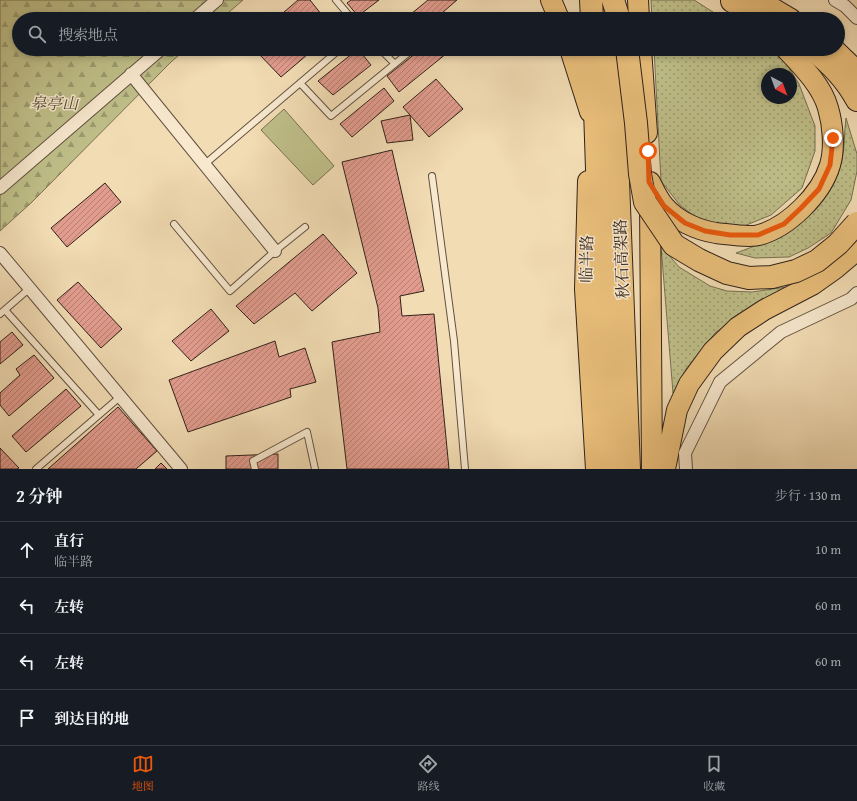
<!DOCTYPE html>
<html lang="zh">
<meta charset="utf-8">
<style>
:root{--surface:#171b24;--page:#242831;--text:#f1f3f6;--muted:#9ea1a6;--line:#363941;--accent:#ea580c}
body{margin:0;font-family:"Gentium Book Plus","Noto Serif SC",serif;background:var(--page);color:var(--text)}
.compass{position:absolute;left:761px;top:68px;width:36px;height:36px;border-radius:50%;background:var(--surface);box-shadow:0 2px 6px #0003;rotate:139deg}
.stop{position:absolute;width:12px;height:12px;margin:-9px;border:3px solid #ea580c;border-radius:50%;background:#fff}
.stop.end{background:#ea580c;border-color:#fff;box-shadow:0 1px 4px #0008}
.list{margin:0;padding:0;list-style:none}
h2{display:flex;justify-content:space-between;align-items:center;height:52px;margin:0;padding:0 16px;font-size:17px}
h2 small{font-size:13px;font-weight:400;color:var(--muted)}
.list li{display:grid;grid-template-columns:26px 1fr auto;gap:12px;align-items:center;box-sizing:border-box;height:56px;padding:0 16px;border-top:1px solid var(--line)}
.list b{display:block;font-size:15px;white-space:nowrap}
.list p{margin:0;font-size:13px;white-space:nowrap;color:var(--muted)}
.list em{font-size:13px;font-style:normal;color:var(--muted)}
.icon{flex:none;width:22px;height:22px;fill:none;stroke:currentColor;stroke-width:2;stroke-linecap:round;stroke-linejoin:round}
.map{position:relative;flex:none;width:857px;height:469px;overflow:hidden}
.search{position:absolute;background:var(--surface);box-shadow:0 2px 6px #0003;left:12px;right:12px;top:12px;height:44px;display:flex;align-items:center;gap:10px;box-sizing:border-box;padding:0 14px;border-radius:22px;color:var(--muted);font-size:15px}
.sheet{height:276px;background:var(--surface)}
nav{display:flex;justify-content:space-around;align-items:center;box-sizing:border-box;height:56px;border-top:1px solid var(--line);background:var(--surface);font-size:11px;color:var(--muted)}
nav a{display:grid;justify-items:center;gap:2px}
nav .on{color:var(--accent)}
.map>svg:first-child{display:block}
.grass{fill:url(#grass-dots);stroke:#787052;fill-rule:evenodd}
.forest{fill:url(#forest-firs);stroke:#787052}
.pitch{fill:#bfbf89;stroke:#787052}
.building{fill:url(#building-hatch);stroke:#31221a}
.lines{fill:none;stroke-linecap:round;stroke-linejoin:round}
.lane-casing{stroke:#615040;stroke-width:8}
.street-casing{stroke:#615040;stroke-width:14}
.primary-casing{stroke:#31221a;stroke-width:22}
.highway-casing{stroke:#31221a;stroke-width:24}
.lane{stroke:#f7e8ce;stroke-width:6}
.street{stroke:#f7e8ce;stroke-width:12}
.primary{stroke:#e9be7a;stroke-width:20}
.highway{stroke:#e9be7a;stroke-width:22}
.highway-bridge-casing{stroke:#31221a;stroke-width:24;stroke-linecap:butt}
.highway-bridge{stroke:#e9be7a;stroke-width:22}
.route{stroke:#ea580c;stroke-width:5}
.labels{text-anchor:middle;stroke-width:3;stroke-linejoin:round;paint-order:stroke}
.park-label{font-size:16px;font-style:italic;fill:#544936;stroke:#f7e8ce}
.street-label{font-size:16px;fill:#31221a;stroke:#f7e8ce}
</style>
<div class="map">
<svg width="857" height="469" viewBox="0 0 857 469">
<defs>
<pattern id="grass-dots" width="8" height="8" patternUnits="userSpaceOnUse"><rect width="8" height="8" fill="#bfbf89"/><path d="M2 2h.1M6 6h.1" fill="none" stroke="#9c9b6f" stroke-width="1.8" stroke-linecap="round"/></pattern>
<pattern id="forest-firs" width="22" height="20" patternUnits="userSpaceOnUse"><rect width="22" height="20" fill="#bfbf89"/><path d="M5 1l3.5 6h-7zM16 11l3.5 6h-7z" fill="#9c9b6f"/></pattern>
<pattern id="building-hatch" width="6" height="6" patternUnits="userSpaceOnUse"><rect width="6" height="6" fill="#e29c8e"/><path d="M-1 1l2-2M0 6l6-6M5 7l2-2" fill="none" stroke="#b87f73"/></pattern>
</defs>
<rect width="100%" height="100%" fill="#f2dcb4"/>
<filter id="stains"><feTurbulence type="fractalNoise" baseFrequency=".005" numOctaves="4"/><feColorMatrix values="0 0 0 0 .2 0 0 0 0 .09 0 0 0 0 .02 0 0 0 .5 -.17"/></filter>
<radialGradient id="worn" r=".72"><stop offset=".6" stop-color="#630" stop-opacity="0"/><stop offset="1" stop-color="#630" stop-opacity=".3"/></radialGradient>
<!-- grass -->
<path class="grass" d="M651 0H694L724 19H652Z
M654 49H770L786 63 799 84 815 126V151L802 188 771 215 744 226 719 225 695 217 679 204 661 181ZM767 74H791V98H767Z
M846 118 857 154V171L851 200 831 233 808 248 789 257 755 258 736 253C755 246 774 239 792 228 813 215 836 185 842 160 845 147 844 132 846 118Z
M661 246 679 267 710 286 727 291 752 292 787 287 716 332 686 369 673 393Z"/>
<!-- forest -->
<path class="forest" d="M0 0H243L221 19H19V49H186L171 62 32 202 0 231Z"/>
<!-- pitch -->
<path class="pitch" d="M284 109 334 166 313 185 261 130Z"/>
<!-- building -->
<path class="building" d="M298 0H310L325 19H276Z
M351 0H379L358 16 347 3Z
M428 0H457L435 19H405Z
M262 49H314L281 77 258 53Z
M358 49 371 65 333 95 318 81Z
M393 49H401L397 53Z
M421 49H452L399 92 387 76Z
M436 79 463 109 429 137 403 107Z
M384 88 394 101 352 137 340 124Z
M410 115 413 140 387 143 381 121Z
M392 150 424 291 400 296 402 316 434 314 449 469H347L332 342 380 332 378 308 342 162Z
M105 183 121 202 67 247 51 228Z
M323 234 357 273 312 311 295 293 254 324 236 306Z
M78 282 122 329 101 348 57 300Z
M211 309 229 331 191 361 172 341Z
M12 332 23 345 0 364V342Z
M275 341 279 357 305 348 316 382 290 389 291 397 188 432 169 380Z
M34 355 54 378 9 416 0 405V393L20 375 16 369Z
M66 389 81 406 26 452 12 436Z
M118 407 157 451 136 469H48Z
M0 448 19 468 17 469H0Z
M278 454V469H226V456Z
M161 463 167 469H155Z"/>
<g class="lines">
<defs>
<path id="lane" d="M336 0 352 19
M380 49 395 64
M300 83 331 116 413 49
M205 164 340 49
M432 176 454 341 465 469
M174 224 230 291 275 251 305 227
M5 310 99 415
M0 314 30 288
M36 469 121 396
M255 469 253 461 307 432 315 469"/>
<path id="street" d="M835 0 845 6 857 18
M195 19 217 0
M131 74 275 251
M0 188 161 49
M0 253 181 469
M686 469 685 453 720 382 781 332 851 299 857 293"/>
<path id="primary" d="M551 0 559 19
M638 0 639 19
M759 0 791 19
M570 49 590 112
M641 49 647 133
M834 49 857 71
M588 181 585 289 596 469
M650 182C654 190 658 199 664 206 677 221 697 230 716 233 727 234 749 238 759 235 788 227 821 195 830 165 835 148 833 125 828 108 822 86 802 66 786 49
M650 201 652 469
M665 469 677 410 689 384 713 351 738 327 764 310 812 285 836 268 857 250"/>
<path id="highway" d="M591 0 592 19
M613 0 619 19
M732 1 765 19
M593 49 607 469
M613 49 629 469
M812 49C830 63 846 79 857 100"/>
</defs>
<!-- lane casing -->
<use href="#lane" class="lane-casing"/>
<!-- street casing -->
<use href="#street" class="street-casing"/>
<!-- primary casing -->
<use href="#primary" class="primary-casing"/>
<!-- highway casing -->
<use href="#highway" class="highway-casing"/>
<!-- lane -->
<use href="#lane" class="lane"/>
<!-- street -->
<use href="#street" class="street"/>
<!-- primary -->
<use href="#primary" class="primary"/>
<!-- highway -->
<use href="#highway" class="highway"/>
<defs>
<path id="highway-bridge" d="M627 49 636 123 640 174 645 202 674 245 699 260 727 273 749 278 772 277 796 271 817 261 838 244 857 223"/>
</defs>
<!-- highway-bridge casing -->
<use href="#highway-bridge" class="highway-bridge-casing"/>
<!-- highway-bridge -->
<use href="#highway-bridge" class="highway-bridge"/>
</g>
<g class="lines">
<!-- route -->
<path class="route" d="M648 151 649 182 664 206 685 223 705 231 730 235H758L784 224 801 208 819 189 830 165 833 138"/>
</g>
<g class="labels">
<!-- park labels -->
<g class="park-label">
<text x="54" y="109">皋亭山</text>
</g>
<!-- street labels -->
<g class="street-label">
<text transform="translate(586 259) rotate(-89)" y="6">临半路</text>
<text transform="translate(621 259) rotate(-92)" y="6">秋石高架路</text>
</g>
</g>
<rect width="100%" height="100%" filter="url(#stains)"/>
<rect width="100%" height="100%" fill="url(#worn)"/>
</svg>
<svg class="compass" viewBox="-18 -18 36 36"><path d="M0-13l5 13h-10z" fill="#e53935"/><path d="M0 13l5-13h-10z" fill="#9ea1a6"/></svg>
<div class="stop" style="left:648px;top:151px"></div>
<div class="stop end" style="left:833px;top:138px"></div>
<div class="search"><svg class="icon" aria-label="search" viewBox="0 0 24 24"><circle cx="10" cy="10" r="6"/><path d="M15 15l6 6"/></svg>搜索地点</div>
</div>
<section class="sheet">
<h2>2 分钟<small>步行 · 130 m</small></h2>
<ul class="list">
<li><svg class="icon" aria-label="ahead" viewBox="0 0 24 24"><path d="M12 20V5M6 11l6-6 6 6"/></svg><div><b>直行</b><p>临半路</p></div><em>10 m</em></li>
<li><svg class="icon" aria-label="left" viewBox="0 0 24 24"><path d="M17 20v-9H6M10 6l-5 5 5 5"/></svg><div><b>左转</b></div><em>60 m</em></li>
<li><svg class="icon" aria-label="left" viewBox="0 0 24 24"><path d="M17 20v-9H6M10 6l-5 5 5 5"/></svg><div><b>左转</b></div><em>60 m</em></li>
<li><svg class="icon" aria-label="arrive" viewBox="0 0 24 24"><path d="M6 21V4h12l-3 4 3 4H6"/></svg><div><b>到达目的地</b></div></li>
</ul>
</section>
<nav>
<a class="on"><svg class="icon" aria-label="map" viewBox="0 0 24 24"><path d="M3 6l6-2 6 2 6-2v14l-6 2-6-2-6 2zM9 4v14M15 6v14"/></svg>地图</a>
<a><svg class="icon" aria-label="directions" viewBox="0 0 24 24"><path d="M12 3l9 9-9 9-9-9zM9 14v-3h6M13 9l2 2-2 2"/></svg>路线</a>
<a><svg class="icon" aria-label="saved" viewBox="0 0 24 24"><path d="M7 4h10v16l-5-4-5 4z"/></svg>收藏</a>
</nav>
